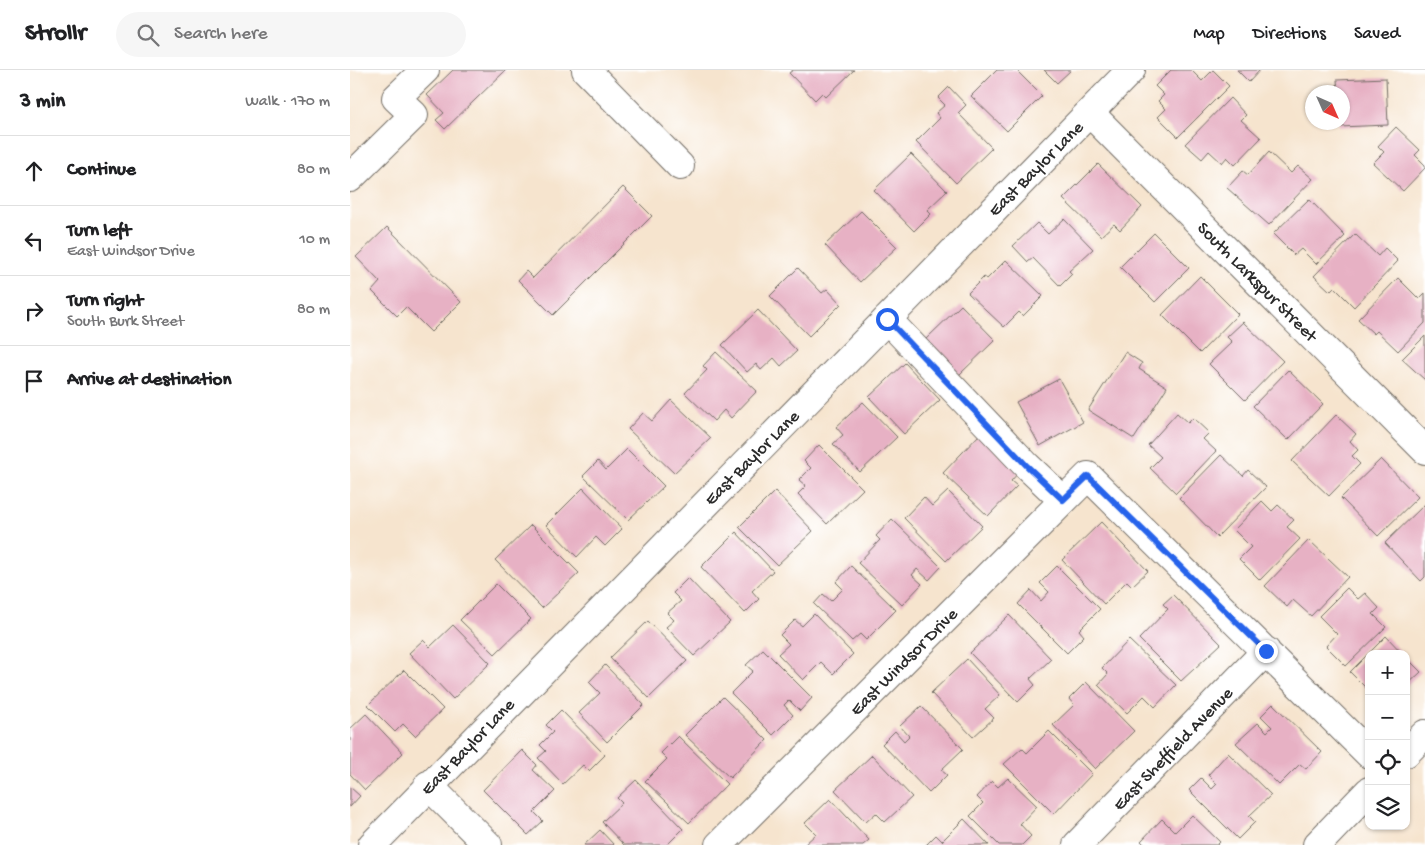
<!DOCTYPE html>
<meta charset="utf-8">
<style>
:root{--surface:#fff;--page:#f6f6f6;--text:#202124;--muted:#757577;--line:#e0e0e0}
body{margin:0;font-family:"Gochi Hand",sans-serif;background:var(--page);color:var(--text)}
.controls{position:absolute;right:15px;bottom:15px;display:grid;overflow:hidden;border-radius:10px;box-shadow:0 1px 4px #0004}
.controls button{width:45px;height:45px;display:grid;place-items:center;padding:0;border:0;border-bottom:1px solid var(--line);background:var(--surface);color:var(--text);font:25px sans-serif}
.compass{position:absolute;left:955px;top:15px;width:45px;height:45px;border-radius:50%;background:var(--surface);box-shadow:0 1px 4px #0004;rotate:135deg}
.stop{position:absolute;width:15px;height:15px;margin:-11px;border:4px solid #2563eb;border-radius:50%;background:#fff}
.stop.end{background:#2563eb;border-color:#fff;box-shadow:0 1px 5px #0008}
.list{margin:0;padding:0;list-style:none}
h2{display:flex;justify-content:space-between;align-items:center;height:65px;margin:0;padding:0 20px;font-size:21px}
h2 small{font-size:16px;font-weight:400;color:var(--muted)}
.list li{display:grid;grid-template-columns:32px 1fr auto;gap:15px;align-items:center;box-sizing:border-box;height:70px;padding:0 20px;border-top:1px solid var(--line)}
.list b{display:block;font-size:19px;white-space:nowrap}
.list p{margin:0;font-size:16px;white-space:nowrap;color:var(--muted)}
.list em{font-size:16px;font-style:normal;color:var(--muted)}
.icon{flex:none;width:28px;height:28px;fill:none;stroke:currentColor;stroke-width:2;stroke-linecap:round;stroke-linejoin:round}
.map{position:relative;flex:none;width:1075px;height:775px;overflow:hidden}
header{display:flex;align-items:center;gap:30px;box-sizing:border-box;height:70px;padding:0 25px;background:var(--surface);border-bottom:1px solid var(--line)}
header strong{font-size:24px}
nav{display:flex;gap:28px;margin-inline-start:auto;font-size:18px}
.search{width:350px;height:45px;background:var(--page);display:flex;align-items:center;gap:12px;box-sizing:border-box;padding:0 18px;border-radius:28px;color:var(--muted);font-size:19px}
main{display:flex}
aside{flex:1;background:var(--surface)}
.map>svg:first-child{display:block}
.building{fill:#e7b1c4}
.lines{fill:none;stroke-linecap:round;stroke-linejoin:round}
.minor-casing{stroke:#726c64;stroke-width:30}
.minor{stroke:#fff;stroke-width:28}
.route{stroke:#2563eb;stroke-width:6}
.labels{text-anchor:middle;stroke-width:4;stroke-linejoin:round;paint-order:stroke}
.street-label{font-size:18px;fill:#2b2b2b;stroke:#fff}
</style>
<header>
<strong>Strollr</strong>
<div class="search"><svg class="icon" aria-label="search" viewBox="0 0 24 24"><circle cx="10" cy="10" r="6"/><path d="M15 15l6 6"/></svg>Search here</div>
<nav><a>Map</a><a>Directions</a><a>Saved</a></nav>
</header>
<main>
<aside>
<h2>3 min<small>Walk · 170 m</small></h2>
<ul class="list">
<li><svg class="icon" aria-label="ahead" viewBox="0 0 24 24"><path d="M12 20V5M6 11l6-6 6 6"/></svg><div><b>Continue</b></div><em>80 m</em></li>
<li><svg class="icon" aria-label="left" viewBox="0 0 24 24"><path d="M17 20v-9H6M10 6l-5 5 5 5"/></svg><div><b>Turn left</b><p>East Windsor Drive</p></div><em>10 m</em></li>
<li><svg class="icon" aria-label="right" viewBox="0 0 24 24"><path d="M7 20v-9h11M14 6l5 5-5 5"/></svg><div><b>Turn right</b><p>South Burk Street</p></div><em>80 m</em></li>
<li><svg class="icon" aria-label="arrive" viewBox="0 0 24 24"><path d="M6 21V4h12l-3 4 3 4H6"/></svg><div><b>Arrive at destination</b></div></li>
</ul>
</aside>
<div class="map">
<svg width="1075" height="775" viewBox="0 0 1075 775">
<rect width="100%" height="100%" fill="#fff"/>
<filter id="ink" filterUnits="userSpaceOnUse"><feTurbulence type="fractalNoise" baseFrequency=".02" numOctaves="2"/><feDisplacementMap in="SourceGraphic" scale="10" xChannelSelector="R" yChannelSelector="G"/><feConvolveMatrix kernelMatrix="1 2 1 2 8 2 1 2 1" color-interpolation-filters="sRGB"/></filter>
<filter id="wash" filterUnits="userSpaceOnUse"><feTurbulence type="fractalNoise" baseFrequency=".0096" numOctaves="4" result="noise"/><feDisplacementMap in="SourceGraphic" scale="20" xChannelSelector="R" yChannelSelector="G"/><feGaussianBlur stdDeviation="1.12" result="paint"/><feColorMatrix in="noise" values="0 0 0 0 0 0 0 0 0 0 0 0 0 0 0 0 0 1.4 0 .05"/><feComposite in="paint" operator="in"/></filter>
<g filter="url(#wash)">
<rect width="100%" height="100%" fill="#f6e4ce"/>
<g id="blocks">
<!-- building -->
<path class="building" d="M103 0H156L95 59 86 50 94 43 77 25Z
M443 0H504L476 27 472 23 465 30 439 3Z
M647 0H666L692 26 657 61 621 26Z
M694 0H721L707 13Z
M821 0H841L852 11 863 0 879 16 828 67 808 47 816 39 808 31 814 25 805 16Z
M887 0H910L899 12Z
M1036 8 1038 55 989 57V52H992V22H988L987 10Z
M599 17 616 35 608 43 642 78 606 113 566 72 590 48 586 43 595 35 588 28Z
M880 28 896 45 891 50 911 68 885 95 877 87 872 93 859 81 852 89 835 74Z
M1046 57 1070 80 1065 85 1075 95V98L1053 121 1023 93 1034 82 1028 76Z
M919 82 941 103 948 96 963 109 919 155 877 118 893 101 898 105Z
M561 84 597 121 577 140 581 144 564 161 524 120Z
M748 94 792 137 770 160 764 154 751 166 713 129Z
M273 117 302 146 203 245 168 210 176 201 183 208Z
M959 129 995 166 966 194 951 179 944 185 923 164Z
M511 141 547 177 510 212 475 175Z
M714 149 743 179 719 201 722 204 710 216 683 188 678 192 663 176 687 153 698 164Z
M37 157 111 232 81 262 56 237 47 246 22 221 30 212 6 187Z
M804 163 839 198 805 232 770 197Z
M1005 164 1028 186 1035 178 1048 191 1004 237 984 217 980 221 964 206Z
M656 190 693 226 673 246 669 242 654 257 618 223 634 207 637 209Z
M448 198 472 223 477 219 491 234 459 266 420 226Z
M850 206 888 244 850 283 812 245Z
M1048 208 1069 229 1075 223V253L1048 281 1027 261 1024 264 1008 249Z
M611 235 645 270 609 305 575 270Z
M408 240 447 281 431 296 424 288 411 300 406 294 397 302 372 275Z
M893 252 933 291 895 330 859 294 882 272 877 267Z
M1075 266V310L1052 289Z
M366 282 407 321 381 348 374 340 364 351 335 323 357 300 353 296Z
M775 282 792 293 789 299 817 317 784 369 738 340Z
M555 293 590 330 554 364 519 327Z
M938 300 973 334 938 370 903 336Z
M709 309 733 352 690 376 666 332Z
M321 330 361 368 324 403 278 359 293 343 302 351Z
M513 332 547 367 510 402 483 374 493 365 486 357Z
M827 343 838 353 843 348 859 363 853 369 866 381 826 423 800 398 811 387 798 375Z
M986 345 1006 364 1000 371 1008 380 1002 386 1010 394 979 426 942 391Z
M630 364 669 402 661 411 667 416 638 446 593 403Z
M469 375 513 419 477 454 448 424 456 416 449 410 461 398 454 391Z
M277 379 314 416 278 450 233 406 248 391 256 400Z
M871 385 893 406 898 400 916 417 867 467 829 428Z
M1031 389 1068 427 1028 466 991 428Z
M233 418 272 459 255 476 246 467 227 487 196 455Z
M425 421 463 461 427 495 389 457Z
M598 421 632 456 596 491 554 448 574 427 582 436Z
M912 431 922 441 928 435 944 450 937 457 950 469 910 510 889 489 901 477 884 460Z
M1075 434V507L1071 511 1035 473Z
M542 449 591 497 579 510 567 499 562 505 572 514 552 535 508 493 530 470 526 466Z
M751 452 798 501 782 516 777 511 754 534 712 490Z
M181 455 229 503 192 538 145 490Z
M386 462 423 501 402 521 409 529 395 543 351 497Z
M959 470 998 507 961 546 943 530 937 537 915 516Z
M501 496 546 540 516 570 510 564 502 571 464 534 473 524 481 531 493 519 486 512Z
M707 496 750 539 729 560 734 566 717 583 668 534 681 520 691 531 699 522 690 513Z
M338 508 380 552 344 586 316 557 324 550 317 543 331 531 323 523Z
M146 514 181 549 145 584 110 550Z
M997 518 1008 529 1015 523 1029 538 1023 544 1036 557 996 596 976 576 987 564 969 546Z
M823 525 871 574 831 611 789 569 818 539 813 534Z
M464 544 503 584 483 604 471 592 453 610 428 584 439 574 430 565 445 550 452 556Z
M659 545 701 589 680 609 685 615 668 632 620 583Z
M298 551 337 591 299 628 260 588Z
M103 555 140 593 103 629 59 583 73 570 80 577Z
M1036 566 1053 584H1019V621L1000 602Z
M779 570 826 615 805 637 794 626 777 643 748 615 758 604 752 598Z
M413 579 462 628 450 641 439 630 434 635 443 645 423 665 381 623 403 601 396 595Z
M1056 587 1071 602 1056 616Z
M617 589 650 625 635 639 644 648 623 667 581 623Z
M255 595 294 635 257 672 229 643 250 623 239 612Z
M54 600 93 639 65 666 53 654 45 662 18 635Z
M736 612 784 661 745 699 703 655 724 635 719 629Z
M373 627 417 670 380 708 335 665Z
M923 634 972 682 956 699 950 694 929 715 886 673 908 653 917 662 922 657 911 646Z
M571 636 613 679 591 700 597 705 579 723 532 674 545 661 554 671 559 666 550 656Z
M211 640 255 685 239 701 233 695 213 714 188 688 196 681 190 675 203 662 196 655Z
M16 644 53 683 15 720 0 704V659Z
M699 661 742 704 704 744 654 694 672 678 677 683Z
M328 666 377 714 339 753 295 711 317 689 311 683Z
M172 680 187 695 183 700 205 721 184 742 193 751 178 765 133 720Z
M878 683 921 725 899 746 905 752 888 769 839 720 851 708 862 719 867 714 858 705Z
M522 685 562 727 535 752 526 743 516 752 485 720Z
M658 708 687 736 670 754 681 766 672 775H649L620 746 633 733 627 727 642 711 648 717Z
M286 710 333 759 317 775H274L252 752 272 733 267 728Z
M0 717 10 726 0 737Z
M480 729 519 770 513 775H454L466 764 455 753Z
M842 745 870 772 867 775H795L791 771 812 749 825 762Z
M614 749 639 775H576L586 765 592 771Z
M250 760 264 775H234Z"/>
</g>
</g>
<g filter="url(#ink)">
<use href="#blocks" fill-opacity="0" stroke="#726c64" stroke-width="1"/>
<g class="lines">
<defs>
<path id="minor" d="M236 0 330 96
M740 43 1075 380
M0 108 64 45 46 28 75 0
M537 249 677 396 713 430
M1056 683 1075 664
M78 715 138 775
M22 775 781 0
M369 775 738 406 1019 684
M727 775 916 581
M967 775 1019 721"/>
</defs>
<!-- minor casing -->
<use href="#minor" class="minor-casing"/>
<!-- minor -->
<use href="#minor" class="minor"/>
</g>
</g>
<g class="lines" filter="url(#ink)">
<!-- route -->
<path class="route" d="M537 249 677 396 713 430 738 406 916 581"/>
</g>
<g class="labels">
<!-- street labels -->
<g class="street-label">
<text transform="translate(685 98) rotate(-45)" y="6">East Baylor Lane</text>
<text transform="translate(908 211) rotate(45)" y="6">South Larkspur Street</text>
<text transform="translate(401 387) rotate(-45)" y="6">East Baylor Lane</text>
<text transform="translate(553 591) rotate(-45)" y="6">East Windsor Drive</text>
<text transform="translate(117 676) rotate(-46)" y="6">East Baylor Lane</text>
<text transform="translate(822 678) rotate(-46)" y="6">East Sheffield Avenue</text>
</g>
</g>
</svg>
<div class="controls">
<button>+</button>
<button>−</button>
<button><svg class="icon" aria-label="locate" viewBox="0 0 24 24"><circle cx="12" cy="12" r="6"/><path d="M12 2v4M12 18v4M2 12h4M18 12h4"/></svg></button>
<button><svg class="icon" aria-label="layers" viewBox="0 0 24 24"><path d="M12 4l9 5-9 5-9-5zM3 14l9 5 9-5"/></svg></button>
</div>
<svg class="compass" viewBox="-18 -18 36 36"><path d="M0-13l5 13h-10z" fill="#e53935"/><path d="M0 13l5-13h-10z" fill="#757577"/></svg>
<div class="stop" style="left:537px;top:249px"></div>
<div class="stop end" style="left:916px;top:581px"></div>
</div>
</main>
